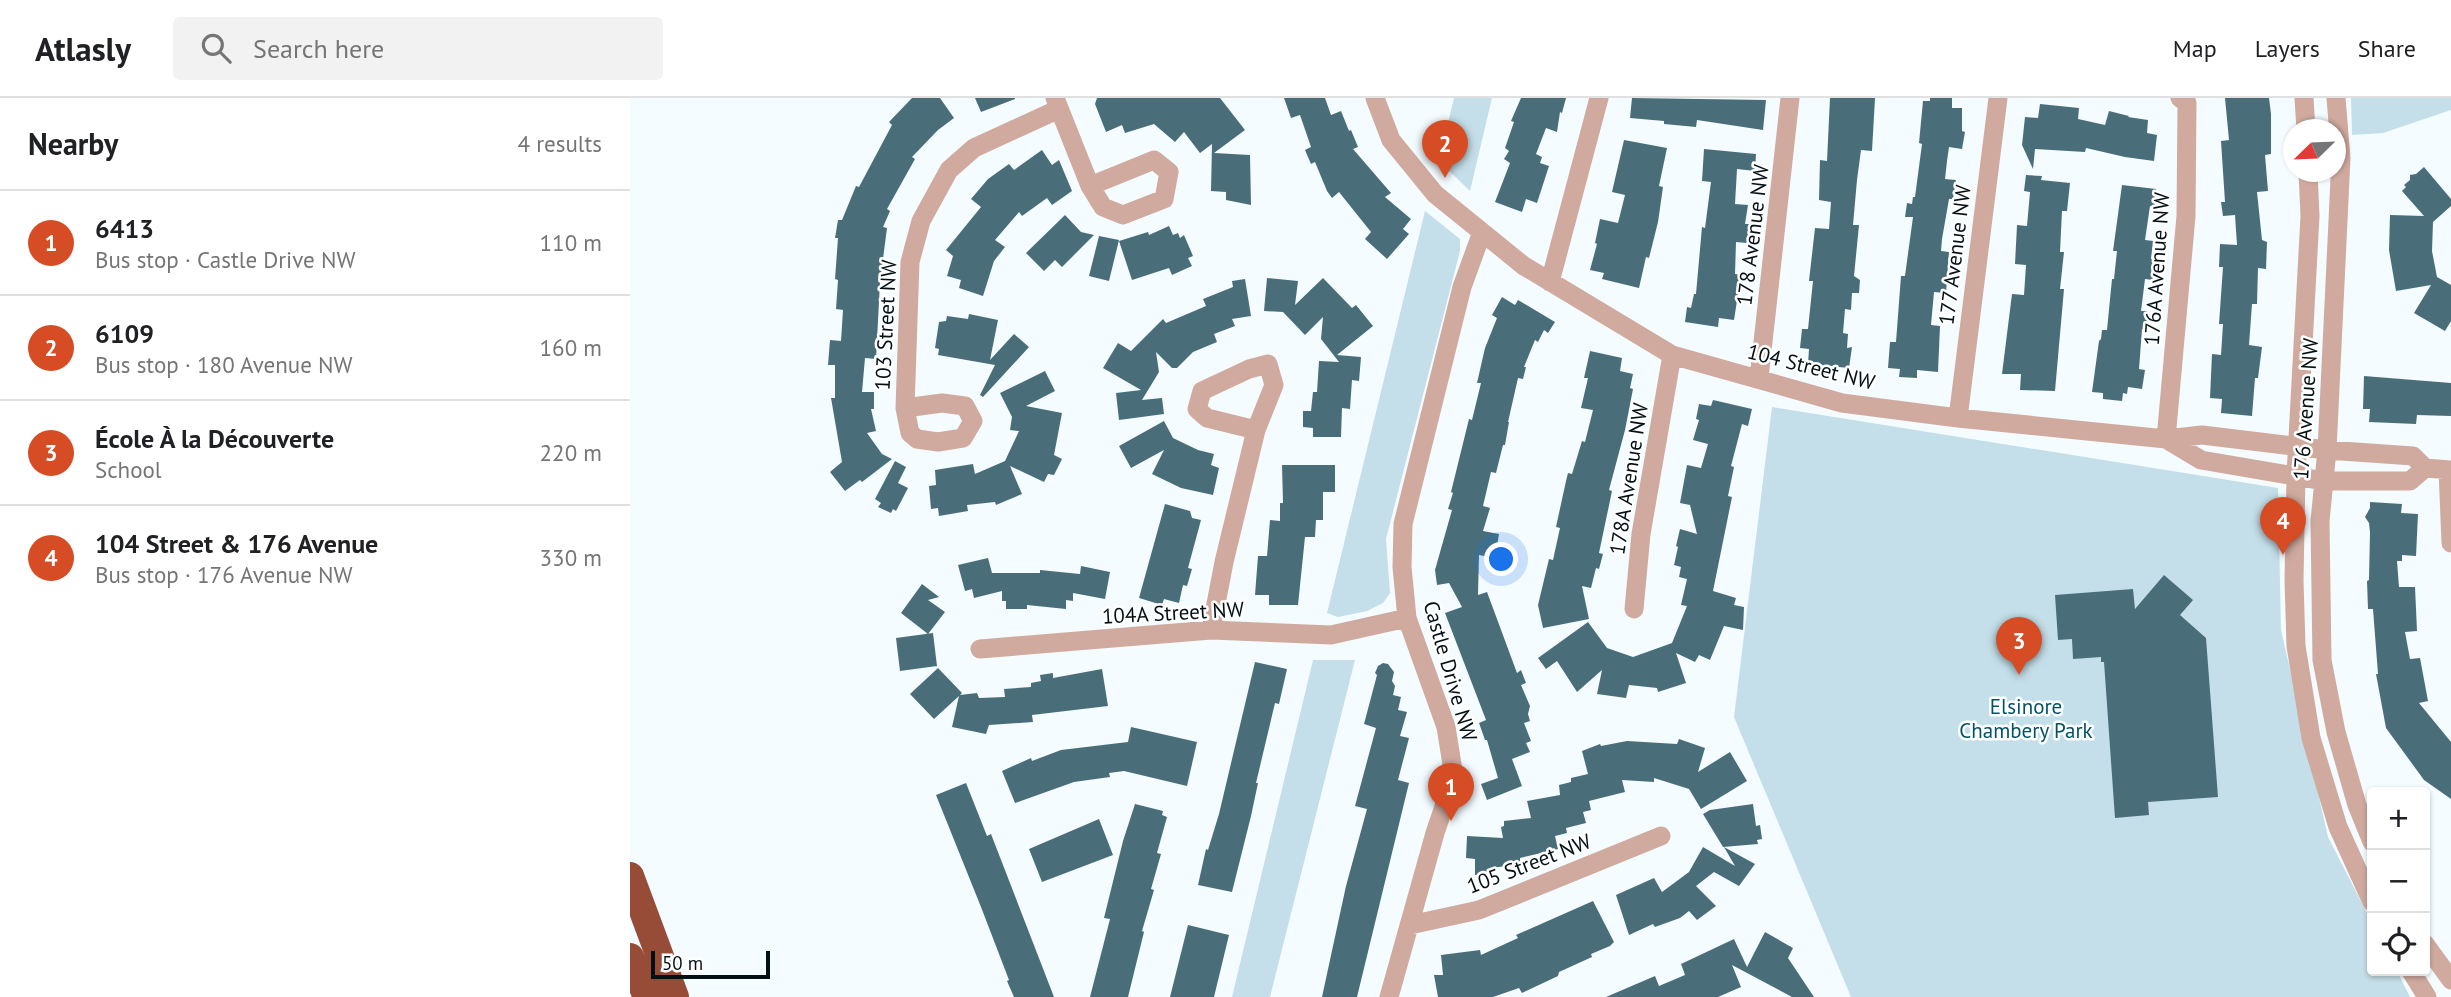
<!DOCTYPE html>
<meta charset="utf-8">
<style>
:root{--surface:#fff;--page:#f2f2f2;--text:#202124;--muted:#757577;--line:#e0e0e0;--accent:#d54c25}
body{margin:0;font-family:"PT Sans",sans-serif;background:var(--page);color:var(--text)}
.controls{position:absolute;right:21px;bottom:21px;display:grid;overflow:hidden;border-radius:7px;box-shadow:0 2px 5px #0004}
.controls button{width:63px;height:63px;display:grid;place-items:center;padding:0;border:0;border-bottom:2px solid var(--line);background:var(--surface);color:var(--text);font:35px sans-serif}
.compass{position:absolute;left:1653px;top:21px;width:63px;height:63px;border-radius:50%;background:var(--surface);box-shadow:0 2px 5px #0004;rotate:247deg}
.scale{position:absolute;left:21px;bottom:18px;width:119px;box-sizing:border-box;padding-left:7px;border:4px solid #031116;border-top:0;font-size:19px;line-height:24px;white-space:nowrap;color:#031116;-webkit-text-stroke:5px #fff;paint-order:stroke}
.you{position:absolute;left:872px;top:462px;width:24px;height:24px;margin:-18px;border:5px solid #fff;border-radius:50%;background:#1a73e8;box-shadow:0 0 0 10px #1a73e833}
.badge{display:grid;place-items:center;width:46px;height:46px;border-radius:50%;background:var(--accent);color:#fff;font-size:23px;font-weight:700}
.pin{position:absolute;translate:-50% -58px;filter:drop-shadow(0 2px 4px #0008)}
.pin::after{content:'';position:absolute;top:37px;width:24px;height:21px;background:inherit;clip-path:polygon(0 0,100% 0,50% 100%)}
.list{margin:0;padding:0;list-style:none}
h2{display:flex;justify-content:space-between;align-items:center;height:91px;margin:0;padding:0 28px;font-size:30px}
h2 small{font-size:23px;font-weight:400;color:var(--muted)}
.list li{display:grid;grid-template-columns:46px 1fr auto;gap:21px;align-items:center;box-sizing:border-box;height:105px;padding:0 28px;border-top:2px solid var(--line)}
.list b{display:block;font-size:26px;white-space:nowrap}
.list p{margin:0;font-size:23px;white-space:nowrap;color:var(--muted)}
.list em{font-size:23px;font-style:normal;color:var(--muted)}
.icon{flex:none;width:38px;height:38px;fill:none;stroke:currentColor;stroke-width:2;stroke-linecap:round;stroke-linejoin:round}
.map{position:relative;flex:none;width:1821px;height:899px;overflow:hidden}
header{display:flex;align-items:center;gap:42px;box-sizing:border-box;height:98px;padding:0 35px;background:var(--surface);border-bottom:2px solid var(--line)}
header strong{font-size:33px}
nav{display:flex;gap:38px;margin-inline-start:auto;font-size:24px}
.search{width:490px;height:63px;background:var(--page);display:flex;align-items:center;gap:18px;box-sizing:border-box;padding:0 24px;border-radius:7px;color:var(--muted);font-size:26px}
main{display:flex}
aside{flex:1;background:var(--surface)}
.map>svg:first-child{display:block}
.green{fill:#c4dfe9}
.building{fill:#496e7a}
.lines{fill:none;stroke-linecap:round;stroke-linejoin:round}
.minor{stroke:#d0aa9f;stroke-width:19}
.highway{stroke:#974c38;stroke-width:28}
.labels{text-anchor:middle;stroke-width:5;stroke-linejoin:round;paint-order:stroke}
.street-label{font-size:21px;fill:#031116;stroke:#fff}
.park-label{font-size:21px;fill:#005367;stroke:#fff}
</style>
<header>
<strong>Atlasly</strong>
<div class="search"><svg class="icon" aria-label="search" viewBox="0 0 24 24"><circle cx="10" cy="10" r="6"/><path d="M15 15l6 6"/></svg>Search here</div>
<nav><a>Map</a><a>Layers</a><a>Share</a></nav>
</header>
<main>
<aside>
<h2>Nearby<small>4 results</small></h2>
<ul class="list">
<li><span class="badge">1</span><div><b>6413</b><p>Bus stop · Castle Drive NW</p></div><em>110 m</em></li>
<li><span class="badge">2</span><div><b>6109</b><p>Bus stop · 180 Avenue NW</p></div><em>160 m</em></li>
<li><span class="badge">3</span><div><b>École À la Découverte</b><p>School</p></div><em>220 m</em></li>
<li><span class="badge">4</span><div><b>104 Street &amp; 176 Avenue</b><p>Bus stop · 176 Avenue NW</p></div><em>330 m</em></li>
</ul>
</aside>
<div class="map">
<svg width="1821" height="899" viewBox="0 0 1821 899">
<rect width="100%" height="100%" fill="#f4fcff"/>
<!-- green -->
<path class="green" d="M824 0H862L840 93 809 63Z
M1721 0H1821V12L1753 35 1722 37Z
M795 113 830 141V153L756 441 760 495 753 505 737 513 708 519 697 515Z
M1142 309 1648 390 1651 532 1698 739 1742 825V873H1767L1780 899H1221L1104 619Z
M683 562H725L640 899H602Z"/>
<!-- building -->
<path class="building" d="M282 0H310L324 20 308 32 282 59 285 61 257 111 260 113 253 129 257 130 250 184 246 261 235 260 232 294H244V311H241L246 333 237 335 252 356 262 361 232 384 230 382 215 393 200 374 212 364 201 300H205V267H198L200 242 211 243 213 212 206 211 208 182 205 181 208 140H205L208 122H212L226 88 229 89 262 27 259 24Z
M345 0H385V1L351 14Z
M467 0H590L615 32 584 55 620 57 621 107 596 102V94L581 93 582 46 570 55 554 34 545 44 524 26 495 35 492 27 476 34 465 6Z
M654 0H695L701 17 711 13 719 33 721 32 728 49 723 51 761 95 755 99 781 121 773 131 779 136 757 161 735 141 741 134 709 94 702 100 697 93 685 64 681 66 675 52 681 49 670 17 661 20Z
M891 0H936L932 15 930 14 927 34 916 30 906 56 912 59 910 65 919 68 907 105 896 101 892 114 865 104 880 65 874 61 879 53 875 50 884 24 881 23Z
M1002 0 1136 2 1133 32 1067 22 1066 29 1034 26V23L1000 20Z
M1200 0H1245L1242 53 1231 52 1227 82 1223 127H1229L1224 178 1230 182 1229 195H1222L1221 212 1215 211 1213 235 1218 236 1217 250 1222 249 1219 270 1178 266 1179 251 1170 250 1172 231H1178L1183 183H1179L1185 130 1199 131 1201 104 1189 102 1190 62 1197 63Z
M1300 0H1322V10H1332V33L1335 34 1332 51 1319 49 1317 63 1315 81 1326 82 1323 101H1319L1312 141 1311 153 1319 154 1316 195 1304 194 1301 227 1310 228 1308 274 1287 272V280L1269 279 1270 271 1258 270 1260 244H1266L1271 178H1275L1283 119H1275L1277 105 1282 106 1283 99H1285L1292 46 1289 45 1293 3H1300Z
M1595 0H1639L1641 16V56L1635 57 1638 93 1627 94 1632 142 1637 144 1636 171 1628 170 1627 206H1622L1619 247 1632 249 1628 280H1625L1622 318 1591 315 1592 301 1580 300 1582 256 1591 257 1593 226H1589L1593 169H1589L1590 146 1607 147 1605 117 1593 118 1591 104H1595L1591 43 1599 42Z
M1410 6 1449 10 1448 21 1475 27 1479 13 1499 18 1498 19 1518 22 1517 35 1527 37 1524 63 1495 59 1456 50 1455 54 1405 51 1403 71 1392 47 1395 19 1408 20Z
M994 42 1037 50 1029 88 1033 89 1028 124 1019 160 1016 159 1009 190 972 181 974 175 960 172 967 146 965 145 970 121 988 125 995 97 982 94Z
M1074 51 1126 56 1125 73 1107 71 1105 106 1118 107 1115 126H1119L1117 145 1106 144 1105 176 1111 177 1104 222 1089 220 1088 229 1055 224 1057 209 1061 210 1064 196H1066L1072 129 1075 130 1081 84 1072 83Z
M412 52 422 67 429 62 442 93 422 107 417 100 392 118 389 114 365 142 375 149 364 163 353 198 329 190 331 182 317 178 323 158 316 152 351 109 341 101 358 81 379 66 384 72Z
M1794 69 1821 101V108L1803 124 1802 153 1807 179 1821 187V223L1815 233 1784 215 1801 187 1766 193 1759 152 1760 117 1794 118 1772 93 1776 89 1774 87 1780 82V77L1786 76Z
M1396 77 1412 78 1411 82 1440 85 1437 113H1432L1430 154H1434L1430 191H1434L1425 293 1390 292 1391 276H1372L1382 196 1394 197 1396 167 1385 166 1387 127 1397 128 1400 94 1394 93Z
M1492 87 1526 91 1525 109 1520 108 1515 142 1523 143 1521 161H1525L1523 182 1515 181 1511 213H1518L1517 231H1512L1509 271 1515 272 1512 291 1498 289 1497 296 1493 295 1492 303 1473 301V295L1462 294 1469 243 1471 241 1472 232H1477L1482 181H1484L1487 153H1483Z
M435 117 451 134 464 137 432 169 425 162 414 173 396 155Z
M539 128 543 137 548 135 550 140 554 137 563 158 558 160 562 168 542 177 539 170 502 182 489 143 518 134 519 137Z
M469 138 489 142 479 183 459 178Z
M637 180 668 183 665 207 693 180 722 210 726 207 743 228 707 257 731 259 729 283 722 282 720 311 712 310 711 339H683V330L673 329V313H681L683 294H687L689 263 709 264 691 241 693 219 675 237 653 214 634 213Z
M615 181 621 218 602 221 605 228 584 236 587 244 563 254 547 270H542L526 254 529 274 512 302 532 300 534 316 489 322 486 295 511 292 473 270 488 245 501 253 533 221 536 225 576 208 573 201 603 189 602 183Z
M872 199 885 207 888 202 925 224 918 235 914 232 908 244 905 242 894 269H896L893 281 888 280 878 324H879L875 347H873L866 375 861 374 853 408 860 410 853 433 869 436 865 460 849 457 848 497 857 494 887 575 891 572 896 585 891 587 900 608 898 616 900 623 894 625 901 643 896 645 900 654 882 661 892 688 857 702 851 686 868 680 857 642H855L849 625 856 622 815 515 832 509 819 485 807 487 805 472 822 412 818 411 823 395 821 394 839 321 842 322 851 285H847L855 250 867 220 862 217Z
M339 216 368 222 360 262 384 236 399 249 353 299 350 297 365 267 308 257 309 251 305 250 309 224 316 223 317 218 338 221Z
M960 253 992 260 990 273 1003 276 1000 290 1003 291 995 332 979 392 982 393 969 455 973 456 969 471 966 470 961 490 952 488 959 521 913 530 908 507 919 461 923 462 930 430 926 429 936 383 938 375 942 376 952 343 955 344 963 312 951 310 958 280H954Z
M415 273 425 293 396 308 432 315 424 357 432 361 424 377 418 376 414 384 380 368 392 396 366 407 365 404 337 407 338 413 309 418 308 410 301 411 299 388 306 387 305 372 343 366 345 376 375 363 389 333 380 332 382 319 370 295Z
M1734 278 1821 285V318L1787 317 1786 326 1739 324 1740 311H1733Z
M1083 302 1122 311 1118 328 1112 326 1101 368 1104 369 1098 398 1102 399 1083 493 1106 500 1104 507 1114 509 1113 532 1094 528 1080 562 1069 557 1065 564 1046 555 1056 585 1028 594 1027 590 999 587 996 600 967 596 972 572 947 594 927 563 916 571 908 560 958 524 977 550 1003 559 1042 545 1057 508 1051 507 1057 481 1049 479 1051 469 1044 467 1048 449 1046 448 1050 431 1067 436 1060 407 1050 405 1057 367 1071 370 1078 346 1063 342 1069 322 1066 321 1069 306 1081 308Z
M534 323 543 340 568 352 584 356 581 367 589 370 583 397 551 390 522 376 534 352 501 370 489 348Z
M265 363 276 369 268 385 278 390 266 413 263 411 261 415 248 409 251 405 245 401Z
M652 367H705V394H693V422H686L685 439H675L668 507H639V497H625L628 458H637L640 422 650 423V405H653Z
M1740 404 1772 406 1771 415 1788 416 1786 458 1772 457V463H1767L1769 489H1785L1787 533 1775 534 1780 561 1790 560 1798 603 1789 605 1821 644V701L1794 682 1756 630 1746 576H1748L1743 511H1738L1737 483 1739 482 1740 434 1739 425 1735 419 1740 410Z
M535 406 560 413 562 420 571 422 558 470 562 471 557 488 553 487 549 505 534 501 532 507 509 500Z
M358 460 362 475H410V472L450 476 451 468 480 474 475 501 443 495V503L436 502V511L397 507V511H376V503H372V493L344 500 342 491 335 493 328 467Z
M1534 477 1563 502 1550 517 1576 540 1588 699 1518 704 1519 717 1485 720 1474 564H1471V559L1443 561 1442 541 1428 542 1425 497 1503 491 1505 511Z
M292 486 309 499 298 502 315 514 298 536 271 515Z
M303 535 307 568 270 573 266 540Z
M625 564 657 571 649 606 645 605 626 685H628L621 718 602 794 568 787 576 751 578 752 589 716Z
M753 565 758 566 764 574 762 583 765 588 763 597 771 599 768 612 777 614 770 638 779 640 768 682 779 685 727 899H692L716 788 737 711 725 708 746 630 734 626 747 577 745 575 748 568Z
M308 570 332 595 330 597 347 595 349 600 375 599 374 591 401 589V585L411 583 410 577 423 575V580L472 571 478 608 402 617 403 624 359 627 356 636 322 629 329 598 304 621 280 596Z
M501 629 567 644 557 688 494 673 479 675 480 679 444 684 385 705 372 673 401 660 402 663 431 652 498 644Z
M1049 641 1075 650 1068 674 1100 654 1117 683 1071 711 1059 691 1024 680V684L992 682 995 694 959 703 961 712 953 714 956 725 936 730 937 735 925 738 928 751 890 760V766L862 770V778L845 777V761L836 760 837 738 873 740 871 729 874 728V723L901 720 897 703 930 697 929 687 941 684V680L958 676 952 653 970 646 971 648 997 643 1047 646Z
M336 685 357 738 361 736 424 899H384L377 883 379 882 351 809 306 697Z
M505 706 533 713 532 717 537 719 527 755 531 756 521 791 524 792 512 833 514 834 498 899H460L480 821 474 820 493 743Z
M1123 706 1126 728 1130 727 1132 741 1127 742 1128 746 1093 749 1073 716 1080 712Z
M469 721 483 757 412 784 399 751Z
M1073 749 1105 768 1094 749 1125 766 1109 788 1084 774 1066 788 1086 808 1067 822 1059 813 1050 820 1025 829 1023 826 999 837 986 797 1024 780 1032 794 1059 774Z
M963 803 984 844 980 848 961 856 962 859 929 874 928 878 892 895 889 890 863 899H808L804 877H813L811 857 850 852 851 857 888 840 886 837Z
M558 827 599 837 584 899H540Z
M1135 834 1163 850 1158 860 1184 899H1162L1102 867 1111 889 1088 899H976L1025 878 1029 888 1055 877 1051 866 1104 841 1117 869Z"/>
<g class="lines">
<!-- minor -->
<path class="minor" d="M425 0 460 88 473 109 493 117 534 101 539 74 524 62 460 88
M745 0 761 42 805 96 894 168 1042 257 1212 305 1328 320 1536 341 1572 337 1697 352 1783 358 1795 370 1821 372
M1674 0 1676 32
M1706 0 1711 60 1697 352 1690 423 1692 562 1706 634 1727 707 1742 744
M1678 74 1680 118 1666 377 1664 482 1666 548 1681 640 1708 729 1742 804
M920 184 969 0
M1129 280 1160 0
M275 310 312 305 335 308 343 323 333 340 308 344 287 341 280 335 275 310 280 164 291 123 319 72 344 50 429 11
M1328 320 1368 0
M1536 341 1556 118 1557 5 1550 0
M1536 341 1571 362 1694 383H1780L1795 370
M1818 372 1821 445
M1004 511 1011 436 1042 257
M581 532 594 464 626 332 644 287 638 266 619 271 572 293 567 311 577 320 626 332
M350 551 581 532 701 537 777 520
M780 827 849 812 1031 738
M1795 846 1821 882
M1781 873 1797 899
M759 899 805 735 824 679 816 629 777 520 772 469 773 426 832 189 852 134"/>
<!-- highway -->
<path class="highway" d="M0 778 45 899
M0 859 17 899"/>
</g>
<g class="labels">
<!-- street labels -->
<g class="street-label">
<text transform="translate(1123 137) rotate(-83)" y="7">178 Avenue NW</text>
<text transform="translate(1325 157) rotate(-83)" y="7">177 Avenue NW</text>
<text transform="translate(1527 171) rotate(-86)" y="7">176A Avenue NW</text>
<text transform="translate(256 227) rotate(-87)" y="7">103 Street NW</text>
<text transform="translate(1181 269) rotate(14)" y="7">104 Street NW</text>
<text transform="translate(1676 311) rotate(-86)" y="7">176 Avenue NW</text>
<text transform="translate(999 381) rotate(-81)" y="7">178A Avenue NW</text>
<text transform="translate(543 515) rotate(-3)" y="7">104A Street NW</text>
<text transform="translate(820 573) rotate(74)" y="7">Castle Drive NW</text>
<text transform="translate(899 766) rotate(-21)" y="7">105 Street NW</text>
</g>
<!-- park labels -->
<g class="park-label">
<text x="1396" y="616">Elsinore<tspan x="1396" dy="24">Chambery Park</tspan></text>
</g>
</g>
</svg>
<div class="controls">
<button>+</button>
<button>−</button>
<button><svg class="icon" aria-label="locate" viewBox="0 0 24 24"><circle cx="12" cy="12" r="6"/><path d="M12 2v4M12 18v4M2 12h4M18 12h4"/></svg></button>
</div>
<svg class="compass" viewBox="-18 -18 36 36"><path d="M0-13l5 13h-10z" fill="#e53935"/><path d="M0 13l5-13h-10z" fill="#757577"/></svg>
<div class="scale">50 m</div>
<div class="you"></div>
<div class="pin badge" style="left:821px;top:723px">1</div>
<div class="pin badge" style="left:815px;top:80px">2</div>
<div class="pin badge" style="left:1389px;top:577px">3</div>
<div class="pin badge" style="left:1653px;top:457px">4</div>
</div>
</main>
